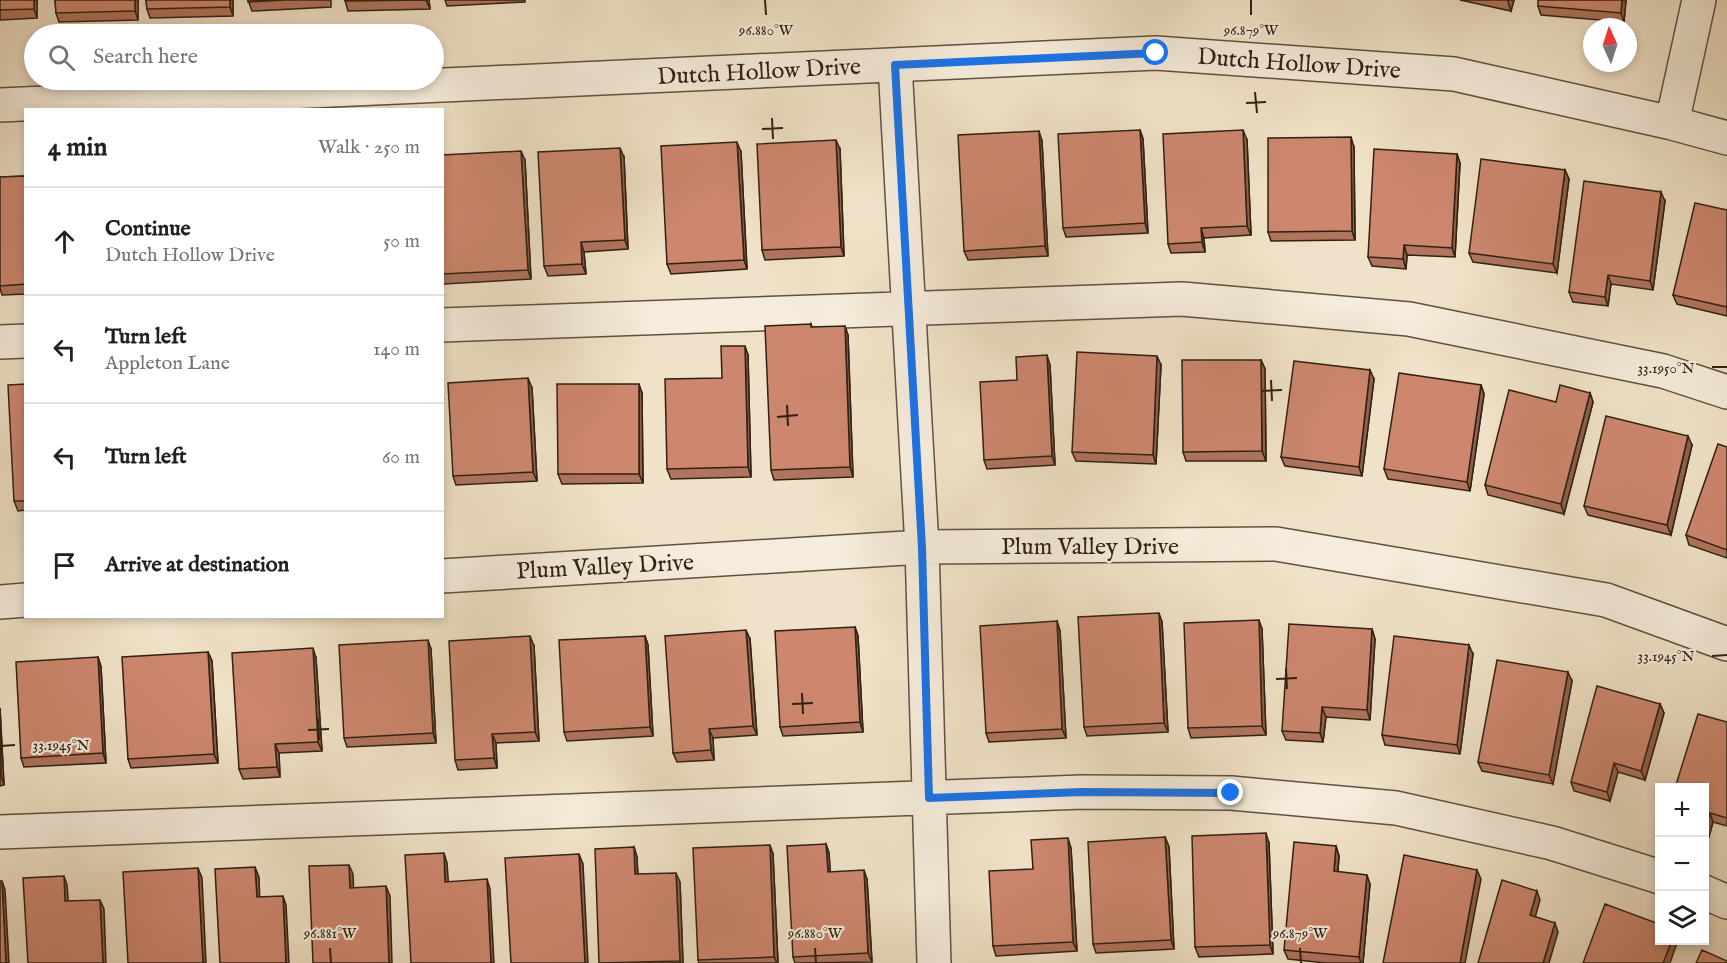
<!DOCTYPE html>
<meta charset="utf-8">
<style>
:root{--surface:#fff;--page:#f6f6f6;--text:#202124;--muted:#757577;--line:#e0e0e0}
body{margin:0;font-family:"IM FELL English",serif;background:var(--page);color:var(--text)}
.controls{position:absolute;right:18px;bottom:18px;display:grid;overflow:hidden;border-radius:0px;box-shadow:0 3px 9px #0003}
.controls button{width:54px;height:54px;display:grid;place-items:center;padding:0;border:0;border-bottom:2px solid var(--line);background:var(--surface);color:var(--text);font:30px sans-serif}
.compass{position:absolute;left:1583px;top:18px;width:54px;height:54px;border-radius:50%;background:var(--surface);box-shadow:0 3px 9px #0003;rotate:357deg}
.stop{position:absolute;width:18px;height:18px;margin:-14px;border:4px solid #1a73e8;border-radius:50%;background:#fff}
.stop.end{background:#1a73e8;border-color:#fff;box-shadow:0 2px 6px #0008}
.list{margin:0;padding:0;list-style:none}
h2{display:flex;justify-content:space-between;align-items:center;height:78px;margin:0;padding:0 24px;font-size:26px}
h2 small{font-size:20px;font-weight:400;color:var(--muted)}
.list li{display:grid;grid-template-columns:39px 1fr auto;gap:18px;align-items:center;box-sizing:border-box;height:108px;padding:0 24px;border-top:2px solid var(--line)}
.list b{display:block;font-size:22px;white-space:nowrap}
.list p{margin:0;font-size:20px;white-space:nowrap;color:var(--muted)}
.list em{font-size:20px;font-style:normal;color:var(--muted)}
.icon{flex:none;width:33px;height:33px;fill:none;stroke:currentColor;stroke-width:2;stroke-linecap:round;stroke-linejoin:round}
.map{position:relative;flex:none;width:1727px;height:963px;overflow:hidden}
.search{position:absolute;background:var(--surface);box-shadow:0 3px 9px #0003;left:24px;top:24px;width:420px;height:66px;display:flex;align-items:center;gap:15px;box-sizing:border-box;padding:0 21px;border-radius:33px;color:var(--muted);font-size:22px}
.panel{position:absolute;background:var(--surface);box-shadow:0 3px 9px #0003;left:24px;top:108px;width:420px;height:510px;border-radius:0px}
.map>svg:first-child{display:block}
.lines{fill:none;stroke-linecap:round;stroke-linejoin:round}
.minor-casing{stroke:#5f5140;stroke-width:36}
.minor{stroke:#f5ecdb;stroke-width:33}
.wall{fill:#b0745f;stroke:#2f2113;stroke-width:1.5}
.shaded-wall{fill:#905e4e;stroke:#2f2113;stroke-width:1.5}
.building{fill:#cd876f;stroke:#2f2113;stroke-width:1.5}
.route{stroke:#1a73e8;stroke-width:8}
.ticks{fill:none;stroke:#2f2113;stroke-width:2}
.labels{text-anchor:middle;stroke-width:4.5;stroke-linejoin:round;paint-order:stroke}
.street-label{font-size:24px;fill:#2f2113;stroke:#f5ecdb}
.ticks-label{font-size:15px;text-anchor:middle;fill:#2f2113;stroke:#f5ecdb;stroke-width:4.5;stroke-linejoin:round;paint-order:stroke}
</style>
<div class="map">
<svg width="1727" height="963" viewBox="0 0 1727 963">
<rect width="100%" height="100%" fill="#f0e2c8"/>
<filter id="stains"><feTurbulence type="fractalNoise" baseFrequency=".00333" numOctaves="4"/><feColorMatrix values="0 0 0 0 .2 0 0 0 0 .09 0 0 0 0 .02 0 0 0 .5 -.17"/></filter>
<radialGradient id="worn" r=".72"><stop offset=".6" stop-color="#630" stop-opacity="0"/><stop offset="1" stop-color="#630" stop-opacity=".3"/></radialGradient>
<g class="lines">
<defs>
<path id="minor" d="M895 65 922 547 934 963
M0 105 1156 53 1454 74 1672 123 1727 138
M1672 123 1699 0
M442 325 1182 299 1409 319 1663 371 1727 392
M0 342 26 341
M442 576 922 547 1276 544 1606 600 1727 644
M0 602 26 600
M0 832 1082 792 1231 793 1396 808 1552 843 1660 877
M1704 892 1727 902"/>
</defs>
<!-- minor casing -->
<use href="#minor" class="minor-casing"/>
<!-- minor -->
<use href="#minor" class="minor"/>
</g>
<!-- wall -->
<path class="wall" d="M0 0H37V18L0 20Z
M55 0H138V20L59 22 56 13Z
M146 0H233V16L150 18 147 9Z
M248 0H331V7L252 11Z
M345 0H429L430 9 348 11Z
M445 0H525V2L447 6Z
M1460 0H1514L1511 11Z
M1626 0 1624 22 1541 15 1538 6Z
M1140 130 1143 139 1148 233 1066 237 1063 228Z
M1247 140 1251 235 1204 238 1205 252 1171 253 1168 244Z
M1042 141 1048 256 968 260 964 251Z
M1354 147 1355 240 1271 241 1268 232Z
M840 149 844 256 765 260 762 250Z
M741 152 747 269 671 274 667 264Z
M1457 154 1460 163 1455 257 1407 255 1406 269 1372 266 1368 257Z
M442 155 525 160 531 279 444 284 442 280Z
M624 157 628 249 584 252 586 274 548 276 544 266Z
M1565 170 1569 179 1557 273 1473 262 1469 253Z
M26 176V294L2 295 0 288V177Z
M1665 201 1653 290 1611 284 1608 306 1573 302 1569 292Z
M1727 210V316L1677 304 1673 295Z
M811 324 812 327 848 335 853 477 774 480 771 470Z
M748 355 751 477 671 479 667 469 722 378Z
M1261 360 1265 369 1266 461H1186L1183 452Z
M1050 365 1055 465 987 469 984 460 1017 380Z
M1161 365 1156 464 1076 461 1072 452Z
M1374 379 1362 476 1285 466 1281 457Z
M26 384V510L18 511 14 501Z
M1481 385 1484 394 1470 491 1388 479 1384 469Z
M532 388 537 481 456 485 453 476Z
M642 393 643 483 562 484 558 474Z
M1590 393 1593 402 1564 514 1488 495 1485 485 1556 402Z
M1692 445 1671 535 1588 515 1584 506Z
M1727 447V558L1689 545 1686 535Z
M1057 621 1060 631 1066 738 989 742 986 733Z
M1162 622 1168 732 1087 736 1084 727Z
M855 627 858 636 863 732 783 736 780 727Z
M1262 629 1266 735 1191 738 1188 728Z
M1372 629 1375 639 1370 720 1326 717 1323 742 1286 740 1282 731Z
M645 636 648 645 653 736 567 741 564 732Z
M750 639 757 735 713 738 714 760 677 762 673 753Z
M534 646 539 741 496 743 497 768 458 770 455 760Z
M431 649 436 743 347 747 344 738Z
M208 652 212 661 218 763 131 768 128 759Z
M1473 654 1460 754 1385 745 1382 735Z
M98 657 101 667 106 763 24 767 21 758Z
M316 658 322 751 279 753 280 777 243 779 239 769Z
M1572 681 1553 784 1482 771 1478 762Z
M1660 704 1664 713 1645 780 1618 772 1610 801 1574 791 1571 782Z
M0 708 4 785 0 786Z
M1727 722V826L1713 822 1708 840 1704 839V788Z
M1165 837 1169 847 1174 949 1096 953 1093 944Z
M1269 843 1273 954 1199 957 1195 947Z
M826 844 829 853 830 872 867 879 872 962 795 963 793 957Z
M1336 846 1339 856 1338 872 1370 884 1363 963H1326L1288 959 1284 950Z
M634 847 637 857 638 874 680 882 683 963H599Z
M1071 848 1077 951 996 956 993 946 1033 869Z
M773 854 778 963H699L698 960Z"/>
<!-- shaded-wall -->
<path class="shaded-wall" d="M34 0H37V18L34 9Z
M135 0H138V20L135 11Z
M230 0H233V16L230 7Z
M426 0H429L430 9Z
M1508 0H1514L1511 11 1508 2Z
M1622 0H1626L1624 22 1621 13Z
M1140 130 1143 139 1148 233 1145 223Z
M1243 130 1247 140 1251 235 1247 226Z
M1039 131 1042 141 1048 256 1045 246Z
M1351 137 1354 147 1355 240 1352 231Z
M836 140 840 149 844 256 841 247Z
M737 142 741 152 747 269 744 260Z
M620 148 624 157 628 249 625 240Z
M521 151 525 160 531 279 528 270Z
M1457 154 1460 163 1455 257 1452 248Z
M1565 170 1569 179 1557 273 1553 264Z
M1661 192 1665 201 1653 290 1650 281Z
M1201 228 1204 238 1205 252 1202 242Z
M581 242 584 252 586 274 582 264Z
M1404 245 1407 255 1406 269 1403 259Z
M1608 275 1611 284 1608 306 1605 297Z
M845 326 848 335 853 477 850 467Z
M745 346 748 355 751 477 748 467Z
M1047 355 1050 365 1055 465 1052 456Z
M1157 356 1161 365 1156 464 1153 455Z
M1261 360 1265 369 1266 461 1262 451Z
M1370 370 1374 379 1362 476 1359 467Z
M528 378 532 388 537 481 533 472Z
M639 384 642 393 643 483 639 474Z
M1481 385 1484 394 1470 491 1467 482Z
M1590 393 1593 402 1564 514 1561 504Z
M1688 436 1692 445 1671 535 1667 525Z
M1159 613 1162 622 1168 732 1164 723Z
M1259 620 1262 629 1266 735 1262 726Z
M1057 621 1060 631 1066 738 1062 729Z
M855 627 858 636 863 732 860 722Z
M1372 629 1375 639 1370 720 1367 710Z
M746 630 750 639 757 735 753 726Z
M530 636 534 646 539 741 535 732Z
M645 636 648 645 653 736 650 727Z
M428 640 431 649 436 743 433 733Z
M1469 645 1473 654 1460 754 1457 745Z
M313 648 316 658 322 751 318 742Z
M208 652 212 661 218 763 214 754Z
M98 657 101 667 106 763 103 753Z
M1568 672 1572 681 1553 784 1549 775Z
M1660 704 1664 713 1645 780 1641 771Z
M1322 707 1326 717 1323 742 1320 733Z
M0 708 4 785 1 776Z
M709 729 713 738 714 760 711 750Z
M492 734 496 743 497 768 494 758Z
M275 744 279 753 280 777 277 767Z
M1614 763 1618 772 1610 801 1607 792Z
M1710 813 1713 822 1708 840 1704 829Z
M1266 833 1269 843 1273 954 1270 945Z
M1165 837 1169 847 1174 949 1171 940Z
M1068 838 1071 848 1077 951 1073 942Z
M826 844 829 853 831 881 828 872Z
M770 845 773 854 778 963H777L774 957Z
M1336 846 1339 856 1337 881 1334 871Z
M634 847 637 857 638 884 635 874Z
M444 853 447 863 449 891 445 882Z
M579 854 583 864 588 963H585Z
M349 865 353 874 354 897 350 888Z
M255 867 259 877 260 906 257 897Z
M198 868 202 878 206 963H203Z
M864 870 867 879 872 962 868 953Z
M1477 870 1481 879 1465 963H1460Z
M676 873 680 882 683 963H681L680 961Z
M1367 875 1370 884 1363 963H1361L1359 957Z
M64 876 67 885 69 911 65 901Z
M487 879 490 889 494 963H491Z
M2 881 5 890 9 963H6Z
M386 886 390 896 392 963H389Z
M1537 891 1540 900 1533 925 1530 915Z
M283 896 286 905 289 963H286Z
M100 900 104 909 106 963H103Z
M1555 923 1558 932 1549 963H1543Z
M1672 940H1678L1670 963H1663Z"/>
<!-- building -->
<path class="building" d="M0 0H34V9L0 10Z
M55 0H135V11L56 13Z
M146 0H230V7L147 9Z
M248 0H284L248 2Z
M345 0H426L345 1Z
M1538 0H1622L1621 13 1538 6Z
M1140 130 1145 223 1063 228 1058 134Z
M1243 130 1247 226 1201 228 1202 242 1168 244 1163 134Z
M1039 131 1045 246 964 251 958 135Z
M1351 137 1352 231 1268 232V138Z
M836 140 841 247 762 250 757 144Z
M737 142 744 260 667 264 661 146Z
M620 148 625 240 581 242 582 264 544 266 538 152Z
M1374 149 1457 154 1452 248 1404 245 1403 259 1368 257Z
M521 151 528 270 442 274V155Z
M1481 159 1565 170 1553 264 1469 253Z
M26 176V284L0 286V177Z
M1584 181 1661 192 1650 281 1608 275 1605 297 1569 292Z
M1695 203 1727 210V307L1673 295Z
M811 324V327L845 326 850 467 771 470 765 326Z
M721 346H745L748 467 667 469 665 379 722 378Z
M1077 352 1157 356 1153 455 1072 452Z
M1047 355 1052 456 984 460 980 382 1017 380 1016 357Z
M1182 360H1261L1262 451 1183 452Z
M1294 361 1370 370 1359 467 1281 457Z
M1399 373 1481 385 1467 482 1384 469Z
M528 378 533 472 453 476 448 383Z
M26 384V501H14L8 385Z
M557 384H639V474H558Z
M1560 385 1590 393 1561 504 1485 485 1509 390 1556 402Z
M1606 416 1688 436 1667 525 1584 506Z
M1718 444 1727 447V550L1686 535Z
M1159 613 1164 723 1084 727 1078 617Z
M1259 620 1262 726 1188 728 1184 623Z
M1057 621 1062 729 986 733 980 626Z
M1289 624 1372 629 1367 710 1322 707 1320 733 1282 731Z
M855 627 860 722 780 727 775 631Z
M746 630 753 726 709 729 711 750 673 753 665 636Z
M530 636 535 732 492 734 494 758 455 760 449 641Z
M645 636 650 727 564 732 559 640Z
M1394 636 1469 645 1457 745 1382 735Z
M428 640 433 733 344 738 339 645Z
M313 648 318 742 275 744 277 767 239 769 232 653Z
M208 652 214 754 128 759 122 657Z
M98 657 103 753 21 758 16 662Z
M1497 660 1568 672 1549 775 1478 762Z
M1597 686 1660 704 1641 771 1614 763 1607 792 1571 782Z
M1698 714 1727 722V818L1710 813 1704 829V788H1675Z
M1266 833 1270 945 1195 947 1192 836Z
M1165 837 1171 940 1093 944 1088 842Z
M1068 838 1073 942 993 946 989 871 1033 869 1031 840Z
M1294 842 1336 846 1334 871 1367 875 1359 957 1284 950Z
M826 844 828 872 864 870 868 953 793 957 787 846Z
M770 845 774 957 698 960 693 848Z
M634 847 635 874 676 873 680 961 599 963 595 849Z
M444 853 445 882 487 879 491 963H411L405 855Z
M579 854 585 963H511L505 858Z
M1404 855 1477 870 1460 963H1383Z
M349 865 350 888 386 886 389 963H313L309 866Z
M255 867 257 897 283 896 286 963H220L215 869Z
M198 868 203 963H128L123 872Z
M64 876 65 901 100 900 103 963H28L23 878Z
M1502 880 1537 891 1530 915 1555 923 1543 963H1478Z
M0 881H2L6 963H0Z
M1605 904 1659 924V940H1672L1663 963H1583Z
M1702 950 1727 961V963H1696Z"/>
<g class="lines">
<!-- route -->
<path class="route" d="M1156 53 895 65 922 548 929 798 1082 792 1231 793"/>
</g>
<!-- ticks -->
<path class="ticks" d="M765 0 766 15M1251 0V15M1255 92 1257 113M1246 103 1266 102M772 118 773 139M762 129 783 128M1712 367H1727M1271 380 1272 401M1261 391 1282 390M787 405 788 426M777 417 798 415M1712 656 1727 655M1286 668 1287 689M1276 679 1297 678M802 693 803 714M792 704 813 703M318 719 319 740M308 730 329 729M0 746 15 745M330 948 331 963M815 948 816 963M1300 948 1301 963"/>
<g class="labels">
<!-- street labels -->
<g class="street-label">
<text transform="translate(1299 63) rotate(4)" y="8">Dutch Hollow Drive</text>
<text transform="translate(759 71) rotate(-3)" y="8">Dutch Hollow Drive</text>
<text x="1090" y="554">Plum Valley Drive</text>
<text transform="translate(605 566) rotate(-3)" y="8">Plum Valley Drive</text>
</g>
</g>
<g class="ticks-label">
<text x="766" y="35">96.880°W</text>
<text x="1251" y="35">96.879°W</text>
<text x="1666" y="373">33.1950°N</text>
<text x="1666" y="661">33.1945°N</text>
<text x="61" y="750">33.1945°N</text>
<text x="330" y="938">96.881°W</text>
<text x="815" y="938">96.880°W</text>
<text x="1300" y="938">96.879°W</text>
</g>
<rect width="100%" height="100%" filter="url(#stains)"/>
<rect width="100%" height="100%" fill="url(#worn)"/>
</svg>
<div class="controls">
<button>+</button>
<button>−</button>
<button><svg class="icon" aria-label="layers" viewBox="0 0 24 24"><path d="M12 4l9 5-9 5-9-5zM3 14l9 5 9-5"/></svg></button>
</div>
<svg class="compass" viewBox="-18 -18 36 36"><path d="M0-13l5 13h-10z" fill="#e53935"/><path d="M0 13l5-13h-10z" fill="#757577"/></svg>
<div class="stop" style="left:1156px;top:53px"></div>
<div class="stop end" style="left:1231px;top:793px"></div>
<div class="search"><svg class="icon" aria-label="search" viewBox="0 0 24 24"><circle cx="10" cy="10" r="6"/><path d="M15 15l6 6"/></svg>Search here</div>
<section class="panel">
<h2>4 min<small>Walk · 250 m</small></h2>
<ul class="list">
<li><svg class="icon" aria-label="ahead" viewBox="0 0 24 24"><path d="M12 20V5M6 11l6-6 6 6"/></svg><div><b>Continue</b><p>Dutch Hollow Drive</p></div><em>50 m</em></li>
<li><svg class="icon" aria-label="left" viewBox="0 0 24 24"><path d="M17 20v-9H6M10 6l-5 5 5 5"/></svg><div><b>Turn left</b><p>Appleton Lane</p></div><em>140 m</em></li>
<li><svg class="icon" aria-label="left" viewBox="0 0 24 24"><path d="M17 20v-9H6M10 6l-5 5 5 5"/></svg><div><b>Turn left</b></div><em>60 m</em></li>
<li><svg class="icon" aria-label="arrive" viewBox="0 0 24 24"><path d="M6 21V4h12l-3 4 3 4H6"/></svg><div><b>Arrive at destination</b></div></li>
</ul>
</section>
</div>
